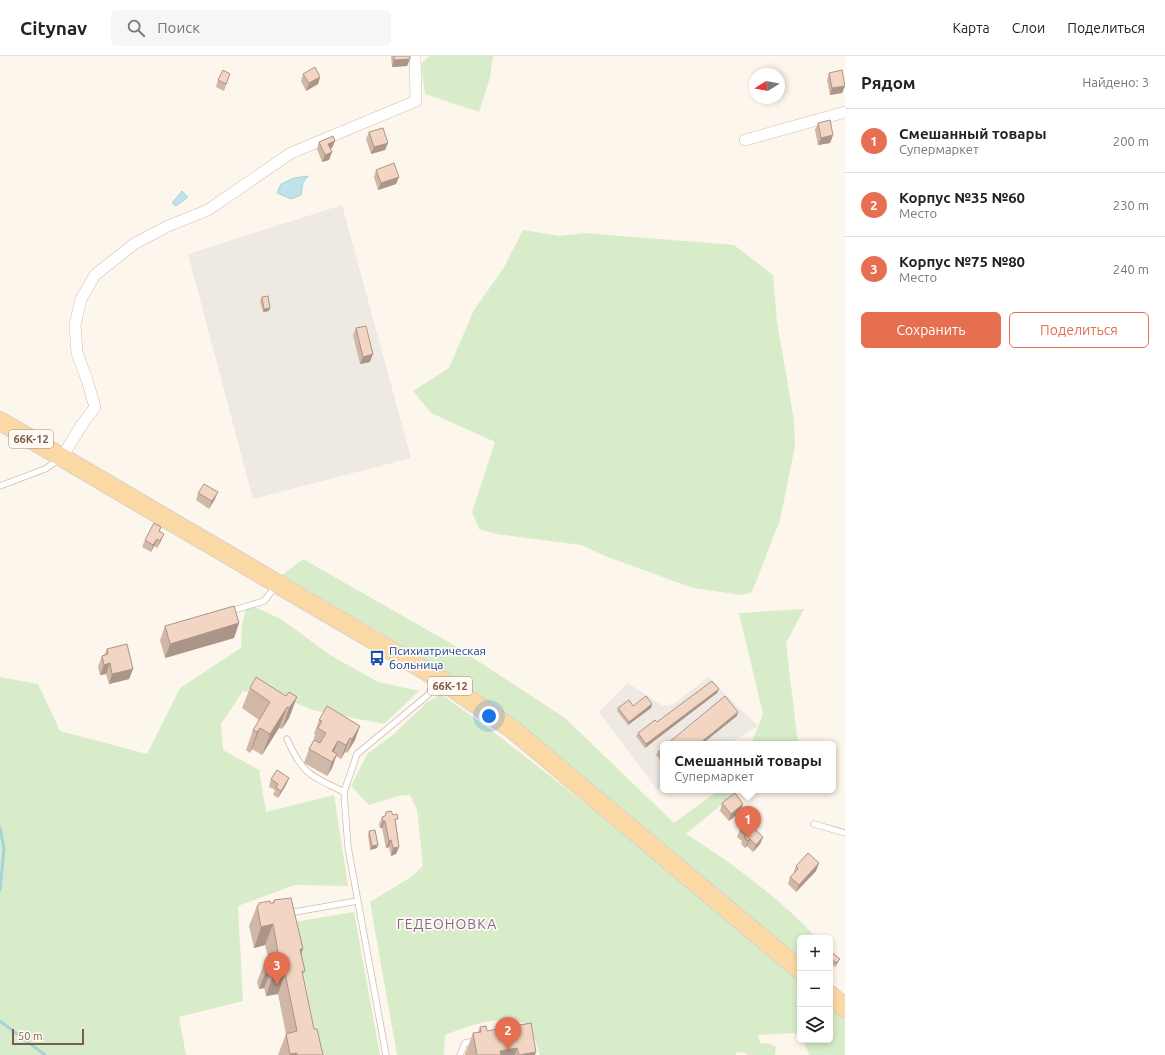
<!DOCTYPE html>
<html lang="ru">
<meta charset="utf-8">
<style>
:root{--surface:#fff;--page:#f6f6f6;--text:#222;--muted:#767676;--line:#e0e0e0;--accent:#e76f51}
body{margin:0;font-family:Ubuntu,sans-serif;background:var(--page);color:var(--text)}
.controls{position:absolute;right:12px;bottom:12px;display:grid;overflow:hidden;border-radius:6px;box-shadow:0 2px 6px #0003}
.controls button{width:36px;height:36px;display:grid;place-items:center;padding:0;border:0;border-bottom:1px solid var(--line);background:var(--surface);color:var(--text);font:20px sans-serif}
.compass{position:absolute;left:749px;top:12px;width:36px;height:36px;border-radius:50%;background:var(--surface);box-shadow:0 2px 6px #0003;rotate:259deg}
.scale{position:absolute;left:12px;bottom:10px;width:72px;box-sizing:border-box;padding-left:4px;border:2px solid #7a5c4d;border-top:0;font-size:11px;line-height:14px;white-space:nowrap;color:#7a5c4d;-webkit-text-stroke:3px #fffaf3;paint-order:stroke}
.you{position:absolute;left:489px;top:660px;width:14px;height:14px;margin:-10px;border:3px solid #fff;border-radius:50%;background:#1a73e8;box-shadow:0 0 0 6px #1a73e833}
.badge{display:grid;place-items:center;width:26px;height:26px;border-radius:50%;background:var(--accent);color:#fff;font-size:13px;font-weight:700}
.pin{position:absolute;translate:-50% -33px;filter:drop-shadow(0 1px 2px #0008)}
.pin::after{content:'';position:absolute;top:21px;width:14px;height:12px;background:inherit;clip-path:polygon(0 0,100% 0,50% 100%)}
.popup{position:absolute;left:660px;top:685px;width:176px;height:52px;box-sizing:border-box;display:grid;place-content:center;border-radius:6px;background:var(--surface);filter:drop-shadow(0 1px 3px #0005);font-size:13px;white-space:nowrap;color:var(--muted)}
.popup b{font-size:15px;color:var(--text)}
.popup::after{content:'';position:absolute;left:50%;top:100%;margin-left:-8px;border:8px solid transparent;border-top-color:var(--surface)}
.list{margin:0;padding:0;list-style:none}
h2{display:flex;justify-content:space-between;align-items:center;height:52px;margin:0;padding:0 16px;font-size:17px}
h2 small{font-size:13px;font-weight:400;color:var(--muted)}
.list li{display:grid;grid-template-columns:26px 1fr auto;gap:12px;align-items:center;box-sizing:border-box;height:64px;padding:0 16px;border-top:1px solid var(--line)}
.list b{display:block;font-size:15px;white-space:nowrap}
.list p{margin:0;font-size:13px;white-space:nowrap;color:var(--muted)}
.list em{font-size:13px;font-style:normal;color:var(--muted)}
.actions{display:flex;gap:8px;padding:12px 16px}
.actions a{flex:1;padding:9px 0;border:1px solid var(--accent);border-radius:6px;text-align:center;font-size:14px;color:var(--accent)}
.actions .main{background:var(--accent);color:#fff}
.icon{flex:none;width:22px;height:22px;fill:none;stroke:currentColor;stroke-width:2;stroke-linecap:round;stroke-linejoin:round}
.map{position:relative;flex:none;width:845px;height:999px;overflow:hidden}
header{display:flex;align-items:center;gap:24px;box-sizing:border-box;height:56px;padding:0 20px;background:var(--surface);border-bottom:1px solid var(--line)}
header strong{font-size:19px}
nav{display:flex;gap:22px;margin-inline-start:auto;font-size:14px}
.search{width:280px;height:36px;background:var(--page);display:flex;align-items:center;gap:10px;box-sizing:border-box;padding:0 14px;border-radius:6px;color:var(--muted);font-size:15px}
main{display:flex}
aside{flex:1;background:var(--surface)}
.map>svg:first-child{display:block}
.industrial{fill:#efe9e4}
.green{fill:#d8ecc9}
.water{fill:#bfe3e8;stroke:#a5d3da}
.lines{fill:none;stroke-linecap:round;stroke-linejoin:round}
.stream{stroke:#a5d3da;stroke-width:3}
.lane-casing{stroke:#d1beb0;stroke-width:7}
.street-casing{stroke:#d1beb0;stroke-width:12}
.primary-casing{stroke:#dad1cd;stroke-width:20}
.lane{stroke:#fff;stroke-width:5.5}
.street{stroke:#fff;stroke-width:11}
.primary{stroke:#fbd9a5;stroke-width:18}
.wall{fill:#d1b7a8}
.shaded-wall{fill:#aa9588}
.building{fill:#f3d5c3;stroke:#aa9588}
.labels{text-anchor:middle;stroke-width:3.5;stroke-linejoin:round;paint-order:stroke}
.shield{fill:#fffaf3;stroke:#a28b7f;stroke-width:1}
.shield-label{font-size:11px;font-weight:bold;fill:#7a5c4d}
.transit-label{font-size:12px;fill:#164399;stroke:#fffaf3;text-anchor:start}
.quarter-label{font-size:14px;letter-spacing:1px;fill:#846695;stroke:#fffaf3}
</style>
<header>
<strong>Citynav</strong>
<div class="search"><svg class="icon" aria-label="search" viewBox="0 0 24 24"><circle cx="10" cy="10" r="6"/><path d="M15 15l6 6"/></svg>Поиск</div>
<nav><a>Карта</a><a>Слои</a><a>Поделиться</a></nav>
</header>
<main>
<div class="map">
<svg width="845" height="999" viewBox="0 0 845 999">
<rect width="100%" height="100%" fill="#fdf6ec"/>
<!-- industrial -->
<path class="industrial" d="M342 149 411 402 253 443 188 198Z
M708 621 758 670 729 688H663V730L657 734 599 656 628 627 663 650 674 648Z"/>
<!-- green -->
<path class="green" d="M429 0H493L490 22 479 56 425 38 421 8Z
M523 174 560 180 585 177 734 189 773 219 777 266 794 364 795 390 780 464 752 536 742 539 693 532 605 500 581 489 496 478 479 473 472 456 495 386 431 357 413 335 449 312 474 254 503 213Z
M303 503 452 588 565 662 674 767 719 734H739L686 778C732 807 775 839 813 878L811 882H800V903L644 774 543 687 452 622 374 573 281 520Z
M248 548 281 563 330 599 378 626 419 635 384 668 312 654 296 647 243 635 221 668 223 694 259 714 266 756 334 739 348 830 295 829 238 850 243 945 179 961 186 999H0V621L38 628 60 675 147 698 180 632 241 592 242 568Z
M804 553 786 587 798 688H751L763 658 739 557Z
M441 638 491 674 586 748 800 925V981L794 977 758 979 760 987 770 988 776 991 775 999H748L746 997 737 996 735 999H540C537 991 535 980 530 973 515 951 464 972 445 979L444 999H397L370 846 411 821 423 810 417 754 410 739 398 740 369 749 351 730 368 697 393 679 426 647Z
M354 856 380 999H319L294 866Z
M830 949 845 961V999H809L804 984H830Z"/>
<!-- water -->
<path class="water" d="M308 120 303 127 301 139 291 143 277 137 281 128 294 122Z
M182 135 188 141 176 150 172 147Z"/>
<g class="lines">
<!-- stream -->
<path class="stream" d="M0 772 4 792 0 834
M0 965 45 999"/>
<defs>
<path id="lane" d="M0 430 45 413 60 403
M228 556 264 545 276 530
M287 683C303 719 310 719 344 736
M814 768 845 777
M289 857 357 845
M386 999 348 791 344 736 357 698 428 639 437 623
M460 999 465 987 475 985"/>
<path id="street" d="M745 84 845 56
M62 401 83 367 95 351 87 324 77 297 75 269 81 243 95 219 134 188 168 170 208 154 291 97 416 45 415 0"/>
<path id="primary" d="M0 365 438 622 512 673 800 914
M830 939 845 952"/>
</defs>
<!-- lane casing -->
<use href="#lane" class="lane-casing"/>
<!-- street casing -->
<use href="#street" class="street-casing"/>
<!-- primary casing -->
<use href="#primary" class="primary-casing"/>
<!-- lane -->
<use href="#lane" class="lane"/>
<!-- street -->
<use href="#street" class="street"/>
<!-- primary -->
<use href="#primary" class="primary"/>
</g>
<!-- wall -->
<path class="wall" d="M391 0H410V3L407 10 392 11Z
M829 17 845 30 842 37 830 39 827 24Z
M230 18 224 35 216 31 218 24Z
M303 18 320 21 318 28 306 35 301 25Z
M818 67 833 79 830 87 818 89 815 74Z
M369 76 385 94 371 98 366 83Z
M335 85 332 92 330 93 332 96 329 104 322 106 317 93 319 86Z
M376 114 399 121 396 128 378 134 374 121Z
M262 241 269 255 263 256 260 245Z
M356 272 370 306 360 308 353 279Z
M198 437 215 443 209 453 196 444Z
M161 471 160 475 161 485 157 492 154 490 151 496 142 491 145 484Z
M239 567 234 582 165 602 160 584 165 570Z
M107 593 133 613 129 623 109 628 106 618 100 619 98 611 102 600 104 599Z
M250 632 286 640 297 641 289 662 282 673 279 672 262 699 252 693 250 697 246 694 253 674 259 664 242 652Z
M719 633 717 637 645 692 636 680 638 677Z
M652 648 651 652 628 669 617 655 618 652Z
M319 664 355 684 347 697 345 696 341 703 336 700 332 712 327 720 304 707 309 693 313 686 315 678H314Z
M663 691V707L656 699 658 696Z
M289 722 286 729 278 742 273 739 275 734 269 731 271 723Z
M722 747 741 755 729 765 720 755Z
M382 761 396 768 399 791 396 798 391 800 389 791 386 792 382 772H380L379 768Z
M740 774 763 781 760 788 753 796 747 790 745 792 741 788 742 785 737 781Z
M369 775 377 792 370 794 368 779Z
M819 807 816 815 796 836 788 828 790 821 793 818 796 810Z
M274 844 301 898 305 915 303 919 314 973 323 999H278L286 978 278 938 266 940 264 932 259 933 257 926 265 905H266L268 901 265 889 254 892 249 870 257 850H258L259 847H272Z
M830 895 838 906 835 911 830 907Z
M480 971 487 975 535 999H465V998L473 977 478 976Z"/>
<!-- shaded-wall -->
<path class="shaded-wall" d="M410 3 407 10 392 11 394 4Z
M320 21 318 28 306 35 309 27Z
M845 30 842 37 830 39 832 32Z
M833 79 830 87 818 89 821 82Z
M335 85 332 92 326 95 328 88Z
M388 87 385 94 371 98 374 91Z
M332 96 329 104 322 106 325 99Z
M399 121 396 128 378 134 381 127Z
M270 252 269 255 263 256 264 253Z
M373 298 370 306 360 308 363 301Z
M218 436 215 443 209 453 212 445Z
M164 478 161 485 157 492 160 485Z
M157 483 154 490 151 496 153 489Z
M239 567 234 582 165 602 170 588Z
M110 607 106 618 100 619 104 609Z
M133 613 129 623 109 628 112 618Z
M719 633 717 637 645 692 646 688Z
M297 641 289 662 282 673 289 652Z
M652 648 651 652 628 669 629 666Z
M287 651 279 672 262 699 270 678Z
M738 656 737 660 702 688H699Z
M360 670 355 684 347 697 352 683Z
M260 672 252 693 250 697 257 676Z
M350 682 345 696 341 703 346 689Z
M338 685 333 699 332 695Z
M337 698 332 712 327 720 332 706Z
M289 722 286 729 278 742 281 735Z
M743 748 741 755 729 765 731 758Z
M383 765H385L382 772H380Z
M763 781 760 788 753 796 756 789Z
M750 783 747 790 745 792 748 785Z
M391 784 389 791 386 792 389 785Z
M378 789 377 792 370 794 372 790Z
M399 791 396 798 391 800 393 792Z
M819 807 816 815 796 836 799 829Z
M273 868 265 889 254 892 261 871Z
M300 893H303L296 914Z
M840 903 838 906 835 911 836 907Z
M272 912 264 932 259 933 267 913Z
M285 917 278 938 266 940 273 919Z
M517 992 515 999H499L500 995Z
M536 996 535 999H521Z
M297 997 296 999H290V998Z"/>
<!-- building -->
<path class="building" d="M394 0H410V3L394 4Z
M315 11 320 21 309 27 303 18Z
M223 14 230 18 226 28 218 24Z
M842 14 845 30 832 32 829 17Z
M830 64 833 79 821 82 818 67Z
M383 72 388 87 374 91 369 76Z
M333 80 335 85 328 88 332 96 325 99 319 86Z
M394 107 399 121 381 127 376 114Z
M268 240 270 252 264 253 262 241Z
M366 270 373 298 363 301 356 272Z
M204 428 218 436 212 445 198 437Z
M154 467 161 471 159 475 164 478 160 485 157 483 153 489 145 484Z
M234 550 239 567 170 588 165 570Z
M127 588 133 613 112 618 110 607 104 609 102 600 108 598 107 593Z
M256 621 286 640 289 636 297 641 289 652 287 651 270 678 260 672 257 676 253 674 270 646 250 632Z
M712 625 719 633 646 688 638 677 655 664 657 666Z
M646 640 652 648 629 666 618 652 629 644 633 650Z
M725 640 738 656 699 688H667Z
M327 650 360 670 352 683 350 682 346 689 338 685 332 695 337 698 332 706 309 693 314 684 320 687 326 677 318 672 322 665 319 664Z
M663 691V702L658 696Z
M277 714 289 722 281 735 276 732 278 728 271 723Z
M735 737 743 748 731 758 722 747Z
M391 755 393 759 397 758 398 763H395L399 791 393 792 391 784 389 785 385 765H383L382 761 385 760 386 756Z
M747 766 763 781 756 789 750 783 748 785 744 781 746 779 740 774Z
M375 774 378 789 372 790 369 775Z
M808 797 819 807 799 829 790 821 798 813 796 810Z
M291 842 303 893H300L305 915H302L314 973H317L323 999H297V997L290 998 286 978 297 975 285 917 273 919 272 912 267 913 265 905 270 904 269 898 278 896 273 868 261 871 257 850 259 849V847L270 845V847H274V844Z
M830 895 840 903 836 907 830 902Z
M531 967 536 996 519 999 517 992 500 995 501 999H477L473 977 481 976 480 971 486 970 487 975Z"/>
<!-- icons -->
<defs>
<symbol id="bus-bare" viewBox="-9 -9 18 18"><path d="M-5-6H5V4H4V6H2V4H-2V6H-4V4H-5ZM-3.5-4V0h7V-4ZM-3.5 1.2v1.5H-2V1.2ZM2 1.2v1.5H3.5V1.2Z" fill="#1a4fb4" stroke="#fffaf3" stroke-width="2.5" paint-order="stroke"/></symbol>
</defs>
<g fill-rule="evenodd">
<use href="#bus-bare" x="366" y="591" width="22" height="22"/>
</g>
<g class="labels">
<!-- shield labels -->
<g class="shield">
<rect x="9" y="374" width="44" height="18" rx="3"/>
<rect x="428" y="621" width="44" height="18" rx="3"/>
</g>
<g class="shield-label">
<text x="31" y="387">66К-12</text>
<text x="450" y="634">66К-12</text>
</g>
<!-- transit labels -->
<g class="transit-label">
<text x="389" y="599">Психиатрическая<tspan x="389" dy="14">больница</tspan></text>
</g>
<!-- quarter labels -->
<g class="quarter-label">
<text x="447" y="873">ГЕДЕОНОВКА</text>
</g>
</g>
</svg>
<div class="controls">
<button>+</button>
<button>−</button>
<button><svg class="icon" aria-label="layers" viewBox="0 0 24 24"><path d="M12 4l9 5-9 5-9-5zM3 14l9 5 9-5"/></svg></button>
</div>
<svg class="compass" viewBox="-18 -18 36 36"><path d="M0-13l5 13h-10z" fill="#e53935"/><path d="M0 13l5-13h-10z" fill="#767676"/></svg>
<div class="scale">50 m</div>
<div class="you"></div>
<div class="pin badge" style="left:748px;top:783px">1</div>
<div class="popup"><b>Смешанный товары</b>Супермаркет</div>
<div class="pin badge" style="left:508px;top:994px">2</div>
<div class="pin badge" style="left:277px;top:929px">3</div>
</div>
<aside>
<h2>Рядом<small>Найдено: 3</small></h2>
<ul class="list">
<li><span class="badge">1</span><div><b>Смешанный товары</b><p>Супермаркет</p></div><em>200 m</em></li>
<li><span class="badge">2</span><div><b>Корпус №35 №60</b><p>Место</p></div><em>230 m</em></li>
<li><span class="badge">3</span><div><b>Корпус №75 №80</b><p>Место</p></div><em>240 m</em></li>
</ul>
<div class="actions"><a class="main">Сохранить</a><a>Поделиться</a></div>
</aside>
</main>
